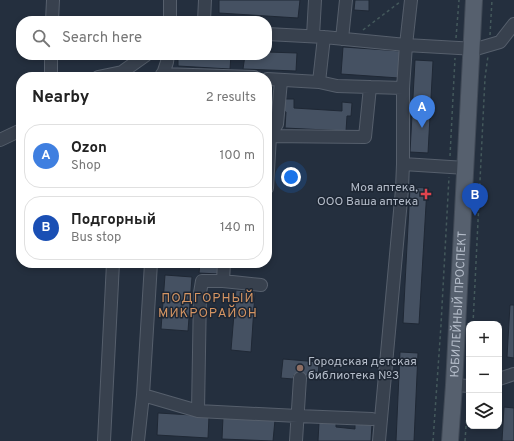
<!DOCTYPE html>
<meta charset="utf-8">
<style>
:root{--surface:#fff;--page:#f2f2f2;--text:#222;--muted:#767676;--line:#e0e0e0;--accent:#b45309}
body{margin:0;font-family:Overpass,sans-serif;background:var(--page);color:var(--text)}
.controls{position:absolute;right:12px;bottom:12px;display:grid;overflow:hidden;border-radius:8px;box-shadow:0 2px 6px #0003}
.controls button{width:36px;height:36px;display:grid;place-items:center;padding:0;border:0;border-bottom:1px solid var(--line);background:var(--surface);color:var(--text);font:20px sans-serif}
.you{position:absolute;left:291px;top:177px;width:14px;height:14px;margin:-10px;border:3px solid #fff;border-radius:50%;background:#1a73e8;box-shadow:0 0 0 6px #1a73e833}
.badge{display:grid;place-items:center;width:26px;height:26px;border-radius:50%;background:var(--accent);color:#fff;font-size:13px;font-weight:700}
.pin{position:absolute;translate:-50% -33px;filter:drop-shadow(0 1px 2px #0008)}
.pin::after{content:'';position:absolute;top:21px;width:14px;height:12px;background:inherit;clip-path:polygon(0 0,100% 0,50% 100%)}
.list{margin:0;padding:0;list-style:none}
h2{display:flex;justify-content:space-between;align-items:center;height:52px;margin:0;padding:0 16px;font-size:17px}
h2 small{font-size:13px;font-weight:400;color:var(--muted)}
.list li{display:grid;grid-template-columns:26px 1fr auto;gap:12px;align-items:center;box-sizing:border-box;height:64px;margin:0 8px 8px;padding:0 8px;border:1px solid var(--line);border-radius:16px}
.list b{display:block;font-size:15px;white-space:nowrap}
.list p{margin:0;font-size:13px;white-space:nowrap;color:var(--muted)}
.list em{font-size:13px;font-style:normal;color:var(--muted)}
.icon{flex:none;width:22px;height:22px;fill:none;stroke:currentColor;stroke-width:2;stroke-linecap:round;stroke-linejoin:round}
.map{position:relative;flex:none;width:514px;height:441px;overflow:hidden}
.search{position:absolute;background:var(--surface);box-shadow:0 2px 6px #0003;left:16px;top:16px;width:256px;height:44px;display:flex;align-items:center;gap:10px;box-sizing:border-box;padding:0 14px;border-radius:16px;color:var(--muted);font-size:15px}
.panel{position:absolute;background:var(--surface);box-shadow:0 2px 6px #0003;left:16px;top:72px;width:256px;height:196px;border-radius:16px}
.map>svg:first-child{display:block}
.building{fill:#455162;stroke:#1f2835}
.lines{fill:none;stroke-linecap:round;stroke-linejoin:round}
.minor-casing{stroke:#565f6c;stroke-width:14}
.major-casing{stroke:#414a57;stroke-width:18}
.path{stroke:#44595c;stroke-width:1.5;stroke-dasharray:3 3;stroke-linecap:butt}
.minor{stroke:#38414e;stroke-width:12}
.major{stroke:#56606e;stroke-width:16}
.health-dot{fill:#e0444e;stroke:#1d2633;stroke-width:1.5}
.education-dot{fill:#8d6e63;stroke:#1d2633;stroke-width:1.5}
.labels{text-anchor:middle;stroke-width:3;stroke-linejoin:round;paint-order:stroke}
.poi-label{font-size:12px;fill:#b4bcc9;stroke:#1d2633;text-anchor:end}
.street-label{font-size:12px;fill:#b4bcc9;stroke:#1d2633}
.neighbourhood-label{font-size:13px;letter-spacing:1px;fill:#d59563;stroke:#1d2633}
</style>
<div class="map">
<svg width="514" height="441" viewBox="0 0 514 441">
<rect width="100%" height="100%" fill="#242f3e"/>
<!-- building -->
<path class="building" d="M219 0H300L298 18 219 13Z
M355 0H369V11L354 10Z
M343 47 401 51 399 78 341 74Z
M267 52 297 53 296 71 243 69 245 55H267Z
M178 55H231L230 69 178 66Z
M415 60 433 61 428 153 410 152Z
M283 99H294V108L342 111V102L352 103 351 116H347L346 131 285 128 286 112 283 111Z
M410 187 427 188 419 324 403 323Z
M200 263H220L219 274 199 273Z
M165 275 192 277 188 331 161 329Z
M236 290 255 292 251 352 231 350Z
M510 305H514V358L507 357Z
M400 352 418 353 414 441H396Z
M283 359 319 362 318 380 307 379V376L294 375 293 379 281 378Z
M504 407 514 408V441H502Z
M158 413 209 416 208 438 157 435Z
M223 417 275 420 273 441 222 439Z
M319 422 336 423V427L355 429V423L372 424 371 441H318Z"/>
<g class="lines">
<defs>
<path id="minor" d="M170 0V21
M52 21 53 0
M204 21 205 0
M267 34 324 37 406 45 476 49 500 42 514 24
M313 36 315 0
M342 39 346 0
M162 74 254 77
M51 77V55
M98 77 122 72 146 55
M162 77 167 62 168 55
M267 79 319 82 324 37
M319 82 337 86 403 88 406 45 411 0
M403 88V164L466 168
M267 136 365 137 370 87
M0 140 21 130
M267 188 270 136 277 124 281 81
M223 281 224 263
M499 379 514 374
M454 385 469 386
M143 395 198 411 298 416 372 419
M198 411 200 293 202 281H223L261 285
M104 441 113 263
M138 441 143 395 151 263
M296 441 300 378
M379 441 402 189 403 164"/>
<g id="major">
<path id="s1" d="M450 441 454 385 474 0"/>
</g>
</defs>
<!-- minor casing -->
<use href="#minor" class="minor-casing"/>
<!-- major casing -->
<use href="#major" class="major-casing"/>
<!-- path -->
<path class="path" d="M363 30 400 2
M490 35 492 0
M456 38 459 0
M450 156 455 58
M473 324 485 78 488 56
M433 441 441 325 449 177
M465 441 468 397"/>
<!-- minor -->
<use href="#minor" class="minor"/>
<!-- major -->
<use href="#major" class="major"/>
</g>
<!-- markers -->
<path class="health-dot" d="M424 188h4v4h4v4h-4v4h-4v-4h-4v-4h4z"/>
<circle class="education-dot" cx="300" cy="368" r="4"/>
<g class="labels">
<!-- poi labels -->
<g class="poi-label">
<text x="418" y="191">Моя аптека,<tspan x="418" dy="14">ООО Ваша аптека</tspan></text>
<text x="308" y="365" text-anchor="start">Городская детская<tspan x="308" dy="14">библиотека №3</tspan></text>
</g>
<!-- street labels -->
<g class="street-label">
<text dy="4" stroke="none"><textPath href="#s1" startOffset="137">ЮБИЛЕЙНЫЙ ПРОСПЕКТ</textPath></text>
</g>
<!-- neighbourhood labels -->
<g class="neighbourhood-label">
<text x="208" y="302">ПОДГОРНЫЙ<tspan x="208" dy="15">МИКРОРАЙОН</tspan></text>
</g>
</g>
</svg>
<div class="controls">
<button>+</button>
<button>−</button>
<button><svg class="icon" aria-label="layers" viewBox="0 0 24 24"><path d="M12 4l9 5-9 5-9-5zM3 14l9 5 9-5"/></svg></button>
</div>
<div class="you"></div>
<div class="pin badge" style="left:422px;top:128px;background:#3f7fe0">A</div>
<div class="pin badge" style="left:475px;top:216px;background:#1a4fb4">B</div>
<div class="search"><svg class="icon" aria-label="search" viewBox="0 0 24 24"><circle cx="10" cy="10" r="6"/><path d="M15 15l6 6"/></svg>Search here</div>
<section class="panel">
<h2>Nearby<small>2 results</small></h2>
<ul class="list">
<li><span class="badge" style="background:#3f7fe0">A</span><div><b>Ozon</b><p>Shop</p></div><em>100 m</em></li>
<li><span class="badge" style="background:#1a4fb4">B</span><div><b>Подгорный</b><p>Bus stop</p></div><em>140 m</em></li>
</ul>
</section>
</div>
